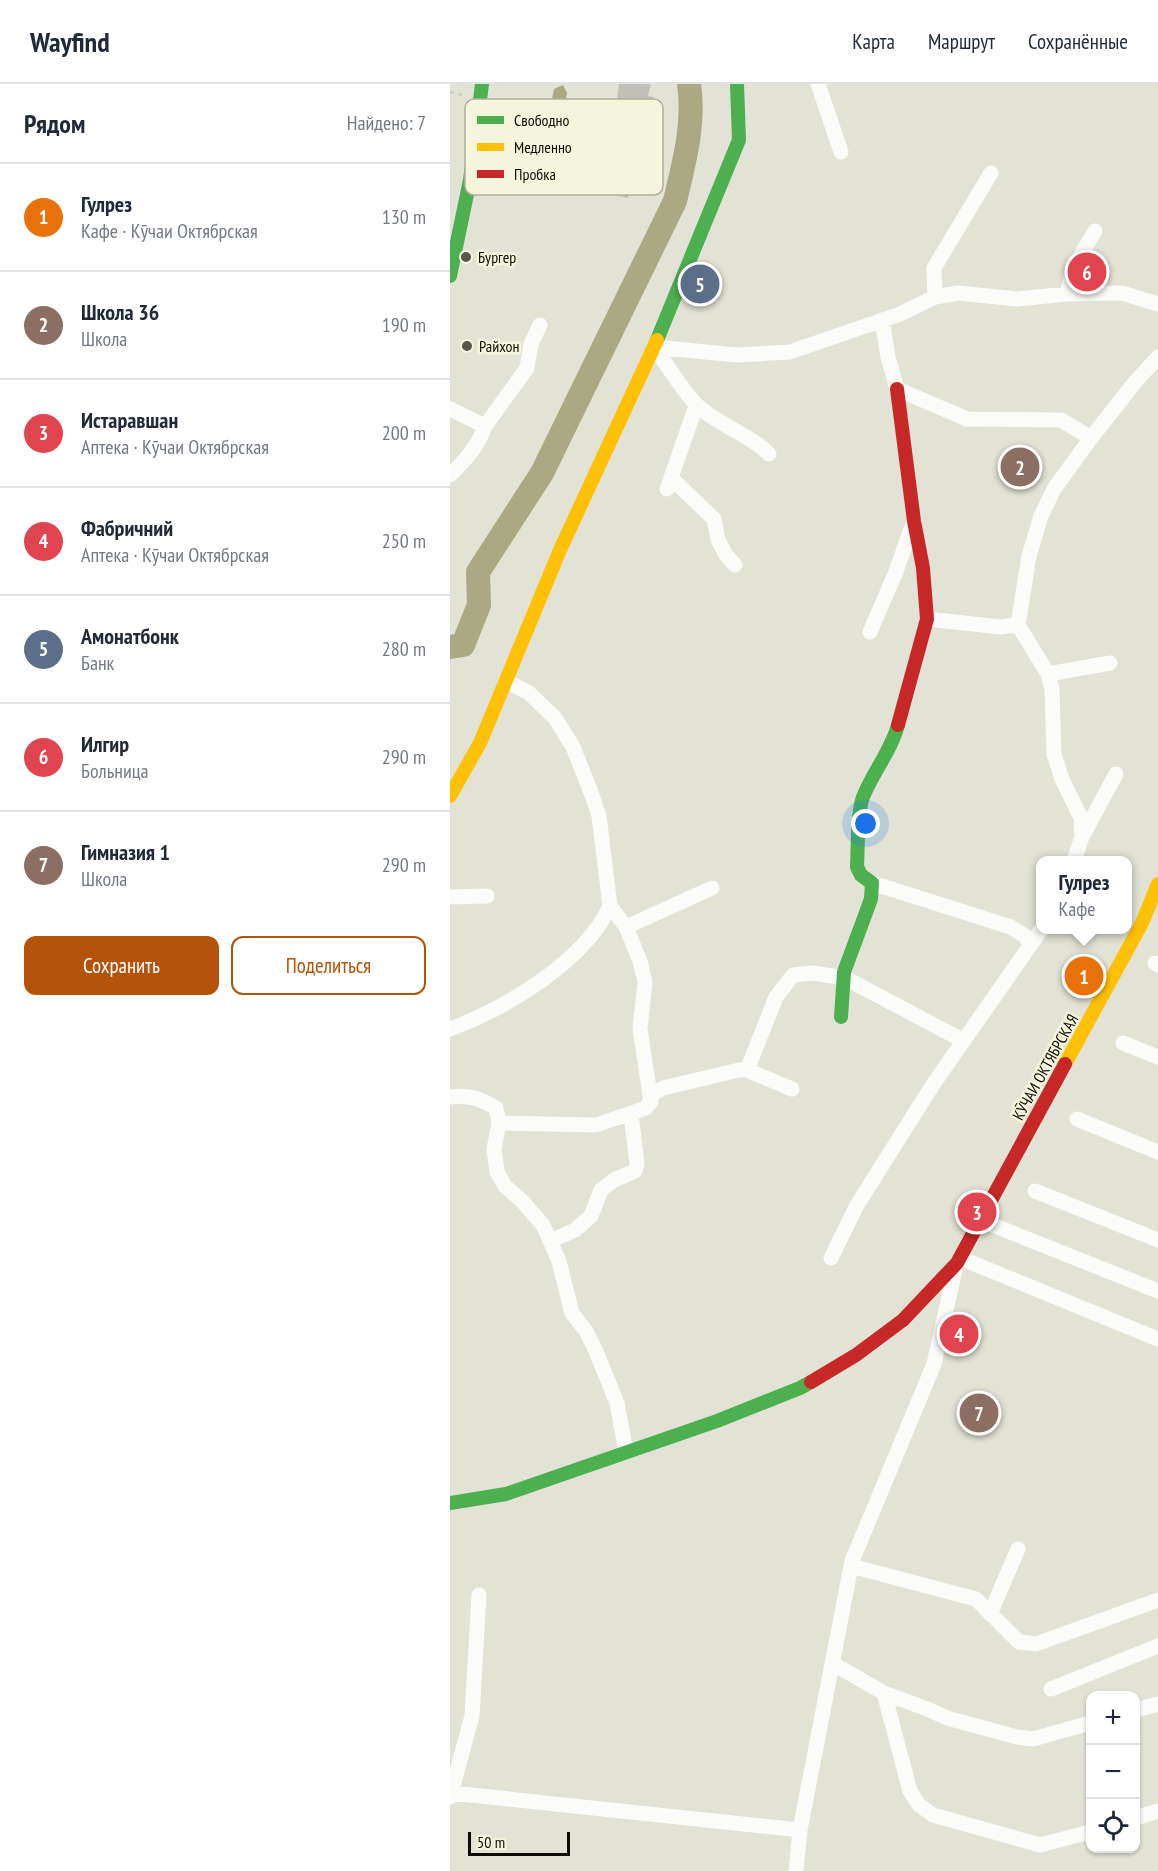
<!DOCTYPE html>
<html lang="ru">
<meta charset="utf-8">
<style>
:root{--surface:#fff;--page:#f2f2f3;--text:#1f2937;--muted:#747a83;--line:#e0e1e3;--accent:#b45309}
body{margin:0;font-family:"PT Sans Narrow",sans-serif;background:var(--page);color:var(--text)}
.controls{position:absolute;right:18px;bottom:18px;display:grid;overflow:hidden;border-radius:12px;box-shadow:0 2px 4px #0004}
.controls button{width:54px;height:54px;display:grid;place-items:center;padding:0;border:0;border-bottom:2px solid var(--line);background:var(--surface);color:var(--text);font:30px sans-serif}
.scale{position:absolute;left:18px;bottom:15px;width:102px;box-sizing:border-box;padding-left:6px;border:3px solid #0c0c05;border-top:0;font-size:16px;line-height:21px;white-space:nowrap;color:#0c0c05;-webkit-text-stroke:4px #f5f5dc;paint-order:stroke}
.you{position:absolute;left:416px;top:740px;width:21px;height:21px;margin:-15px;border:4px solid #fff;border-radius:50%;background:#1a73e8;box-shadow:0 0 0 9px #1a73e833}
.badge{display:grid;place-items:center;width:39px;height:39px;border-radius:50%;background:var(--accent);color:#fff;font-size:20px;font-weight:700}
.pin{position:absolute;translate:-50% -50%;border:3px solid #fff;box-shadow:0 2px 6px #0006}
.popup{position:absolute;left:586px;top:772px;width:96px;height:78px;box-sizing:border-box;display:grid;place-content:center;border-radius:12px;background:var(--surface);filter:drop-shadow(0 2px 4px #0005);font-size:20px;white-space:nowrap;color:var(--muted)}
.popup b{font-size:22px;color:var(--text)}
.popup::after{content:'';position:absolute;left:50%;top:100%;margin-left:-12px;border:12px solid transparent;border-top-color:var(--surface)}
.list{margin:0;padding:0;list-style:none}
h2{display:flex;justify-content:space-between;align-items:center;height:78px;margin:0;padding:0 24px;font-size:26px}
h2 small{font-size:20px;font-weight:400;color:var(--muted)}
.list li{display:grid;grid-template-columns:39px 1fr auto;gap:18px;align-items:center;box-sizing:border-box;height:108px;padding:0 24px;border-top:2px solid var(--line)}
.list b{display:block;font-size:22px;white-space:nowrap}
.list p{margin:0;font-size:20px;white-space:nowrap;color:var(--muted)}
.list em{font-size:20px;font-style:normal;color:var(--muted)}
.actions{display:flex;gap:12px;padding:18px 24px}
.actions a{flex:1;padding:14px 0;border:2px solid var(--accent);border-radius:12px;text-align:center;font-size:21px;color:var(--accent)}
.actions .main{background:var(--accent);color:#fff}
.icon{flex:none;width:33px;height:33px;fill:none;stroke:currentColor;stroke-width:2;stroke-linecap:round;stroke-linejoin:round}
.map{position:relative;flex:none;width:708px;height:1787px;overflow:hidden}
header{display:flex;align-items:center;gap:36px;box-sizing:border-box;height:84px;padding:0 30px;background:var(--surface);border-bottom:2px solid var(--line)}
header strong{font-size:28px}
nav{display:flex;gap:33px;margin-inline-start:auto;font-size:21px}
main{display:flex}
aside{flex:1;background:var(--surface)}
.map>svg:first-child{display:block}
.water{fill:#aaa981}
.lines{fill:none;stroke-linecap:round;stroke-linejoin:round}
.river{stroke:#aaa981;stroke-width:24}
.building{fill:#c0c0b6}
.path{stroke:#c8c8c5;stroke-width:2;stroke-dasharray:4.5 4.5;stroke-linecap:butt}
.street{stroke:#fbfbf9;stroke-width:15}
.fast{stroke:#4caf50;stroke-width:14}
.slow{stroke:#ffc107;stroke-width:14}
.jam{stroke:#c62828;stroke-width:14}
.poi-dot{fill:#57574e;stroke:#f5f5dc;stroke-width:2}
.labels{text-anchor:middle;stroke-width:5;stroke-linejoin:round;paint-order:stroke}
.poi-label{font-size:16px;fill:#0c0c05;stroke:#f5f5dc;text-anchor:start}
.street-label{font-size:16px;fill:#0c0c05;stroke:#f5f5dc}
.key{fill:#f5f5dc;stroke:#afaf9c;stroke-width:1.5}
.key-label{font-size:16px;fill:#0c0c05}
</style>
<header>
<strong>Wayfind</strong>
<nav><a>Карта</a><a>Маршрут</a><a>Сохранённые</a></nav>
</header>
<main>
<aside>
<h2>Рядом<small>Найдено: 7</small></h2>
<ul class="list">
<li><span class="badge" style="background:#e8710a">1</span><div><b>Гулрез</b><p>Кафе · Кӯчаи Октябрская</p></div><em>130 m</em></li>
<li><span class="badge" style="background:#8d6e63">2</span><div><b>Школа 36</b><p>Школа</p></div><em>190 m</em></li>
<li><span class="badge" style="background:#e0444e">3</span><div><b>Истаравшан</b><p>Аптека · Кӯчаи Октябрская</p></div><em>200 m</em></li>
<li><span class="badge" style="background:#e0444e">4</span><div><b>Фабричний</b><p>Аптека · Кӯчаи Октябрская</p></div><em>250 m</em></li>
<li><span class="badge" style="background:#5c6f8a">5</span><div><b>Амонатбонк</b><p>Банк</p></div><em>280 m</em></li>
<li><span class="badge" style="background:#e0444e">6</span><div><b>Илгир</b><p>Больница</p></div><em>290 m</em></li>
<li><span class="badge" style="background:#8d6e63">7</span><div><b>Гимназия 1</b><p>Школа</p></div><em>290 m</em></li>
</ul>
<div class="actions"><a class="main">Сохранить</a><a>Поделиться</a></div>
</aside>
<div class="map">
<svg width="708" height="1787" viewBox="0 0 708 1787">
<rect width="100%" height="100%" fill="#e2e2d5"/>
<!-- water -->
<path class="water" d="M113 1 117 9 113 28 100 25 104 5Z
M98 37 111 39 108 57 103 63 96 62 94 55Z"/>
<g class="lines">
<!-- river -->
<path class="river" d="M0 563 13 561 29 521 28 488 92 389 225 117C234 79 245 39 239 0"/>
</g>
<!-- building -->
<path class="building" d="M169 0H201L198 12 204 13 192 83 185 82 178 114 161 110 164 88 154 85 156 69 148 46 154 31 167 16Z"/>
<g class="lines">
<!-- path -->
<path class="path" d="M0 8 12 11
M50 19 129 35"/>
<!-- street -->
<path class="street" d="M368 0 391 68
M617 210 623 184 645 147
M485 213 484 184 541 89
M432 236 438 273 447 305 517 335 611 336 641 354 686 297 708 273
M204 263 287 271 340 268 450 230 485 213 508 209 567 215 617 210 672 209 708 220
M204 263C217 280 234 310 249 323 270 342 299 350 319 370
M0 325 35 342C29 361 15 377 0 391
M35 342 77 284 81 260 90 241
M221 394 264 435 268 456 276 471 285 481
M217 405 246 322
M477 535 550 543 568 541
M420 548 445 490 464 437
M598 590 660 579
M56 597 79 609 105 634 123 663 142 711 149 732 160 822 176 843 190 877 195 898 190 945 201 1018
M632 753 666 690
M624 776 632 753 631 734 612 695 604 670 602 605 598 590 568 541 579 472 591 432 604 405 641 354
M422 799 561 843 575 852 581 861
M0 813 37 812
M176 843 262 804
M705 879 708 881
M0 945C55 925 135 877 160 822
M673 959 708 973
M297 986 342 1005
M0 1013C18 1010 31 1015 46 1024L49 1039 44 1065 47 1088 55 1102 72 1117 93 1141 109 1177 122 1229 136 1247 145 1265 167 1319 176 1368
M627 1035 708 1068
M49 1039 146 1041 196 1024 204 1009 213 1004 289 986H297L326 913 343 891 363 889 395 894 514 957
M585 1107 708 1156
M530 1136 708 1207
M100 1157 125 1146 141 1132 151 1106 164 1096 185 1087 187 1080 181 1030
M381 1174 407 1121 484 999 591 846
M510 1174 708 1255
M401 1482 526 1515 569 1558 586 1560 708 1516
M540 1530 568 1465
M382 1579 434 1609 460 1707 469 1721 483 1731 590 1761 640 1748
M601 1605 708 1562
M434 1609 480 1626 497 1634 567 1653 583 1655 640 1639
M686 1626 708 1620
M2 1709 350 1746
M0 1713 22 1632 29 1511
M686 1734 708 1727
M346 1787 350 1746 402 1477 484 1280 506 1181"/>
<!-- fast -->
<path class="fast" d="M0 192 20 96 32 0
M207 256 289 56 287 0
M391 933 394 888 421 815 422 799 411 791 407 783C408 765 407 728 413 713 423 688 441 667 448 641
M0 1419 56 1410 267 1337 350 1304 361 1298"/>
<!-- slow -->
<path class="slow" d="M0 712 30 659 110 466 207 256
M615 980 692 839 708 800"/>
<!-- jam -->
<path class="jam" d="M447 305 464 437 473 484 477 535 448 641
M361 1298 406 1271 453 1236 507 1179 615 980"/>
</g>
<!-- markers -->
<g class="poi-dot">
<circle cx="16" cy="173" r="6"/>
<circle cx="17" cy="262" r="6"/>
</g>
<g class="labels">
<!-- poi labels -->
<g class="poi-label">
<text x="28" y="179">Бургер</text>
<text x="29" y="268">Райхон</text>
</g>
<!-- street labels -->
<g class="street-label">
<text transform="translate(595 983) rotate(-61)" y="6">КӮЧАИ ОКТЯБРСКАЯ</text>
</g>
</g>
<!-- legend -->
<rect x="15" y="15" width="198" height="96" rx="9" class="key"/>
<rect x="27" y="32" width="27" height="8" fill="#4caf50"/>
<rect x="27" y="59" width="27" height="8" fill="#ffc107"/>
<rect x="27" y="86" width="27" height="8" fill="#c62828"/>
<g class="key-label">
<text x="64" y="42">Свободно</text>
<text x="64" y="69">Медленно</text>
<text x="64" y="96">Пробка</text>
</g>
</svg>
<div class="controls">
<button>+</button>
<button>−</button>
<button><svg class="icon" aria-label="locate" viewBox="0 0 24 24"><circle cx="12" cy="12" r="6"/><path d="M12 2v4M12 18v4M2 12h4M18 12h4"/></svg></button>
</div>
<div class="scale">50 m</div>
<div class="you"></div>
<div class="pin badge" style="left:634px;top:892px;background:#e8710a">1</div>
<div class="popup"><b>Гулрез</b>Кафе</div>
<div class="pin badge" style="left:570px;top:383px;background:#8d6e63">2</div>
<div class="pin badge" style="left:527px;top:1128px;background:#e0444e">3</div>
<div class="pin badge" style="left:509px;top:1250px;background:#e0444e">4</div>
<div class="pin badge" style="left:250px;top:200px;background:#5c6f8a">5</div>
<div class="pin badge" style="left:637px;top:188px;background:#e0444e">6</div>
<div class="pin badge" style="left:529px;top:1329px;background:#8d6e63">7</div>
</div>
</main>
